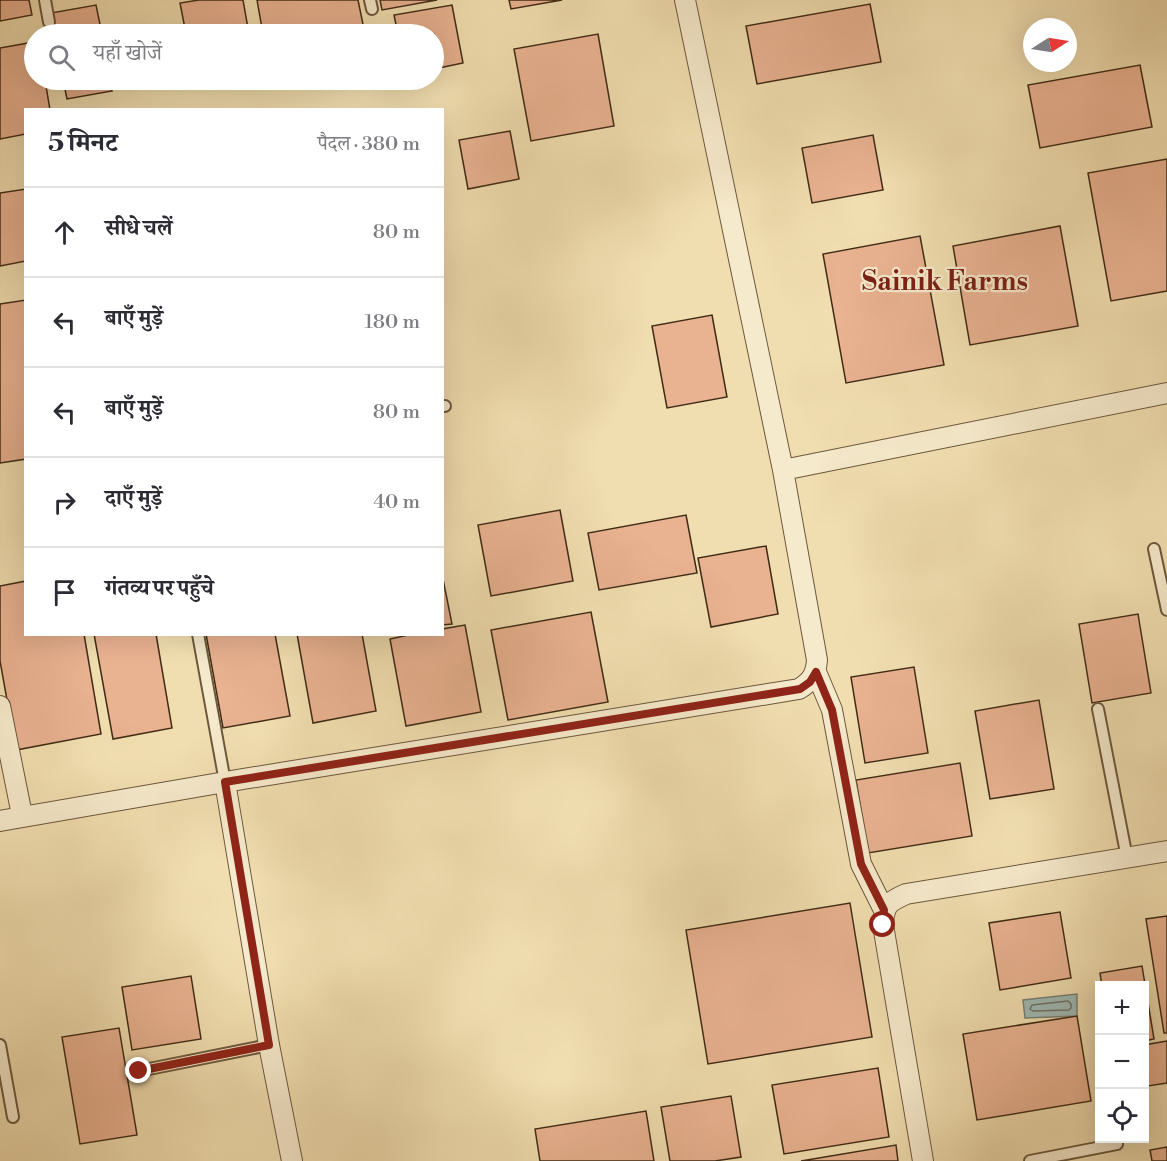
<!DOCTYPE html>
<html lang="hi">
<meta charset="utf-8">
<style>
:root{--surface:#fff;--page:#f7f7f7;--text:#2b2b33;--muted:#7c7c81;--line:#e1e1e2}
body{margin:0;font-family:"Libre Bodoni","Noto Serif Devanagari",serif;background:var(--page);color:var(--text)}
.controls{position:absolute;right:18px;bottom:18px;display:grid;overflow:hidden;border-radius:0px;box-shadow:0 6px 24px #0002}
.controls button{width:54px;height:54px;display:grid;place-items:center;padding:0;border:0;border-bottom:2px solid var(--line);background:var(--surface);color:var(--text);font:30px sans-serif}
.compass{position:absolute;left:1023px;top:18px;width:54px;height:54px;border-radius:50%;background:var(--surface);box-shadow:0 6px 24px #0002;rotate:78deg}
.stop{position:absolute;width:18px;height:18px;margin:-14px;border:4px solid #8f2418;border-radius:50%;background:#fff}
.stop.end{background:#8f2418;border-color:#fff;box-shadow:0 2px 6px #0008}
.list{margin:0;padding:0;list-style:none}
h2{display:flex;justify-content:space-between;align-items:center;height:78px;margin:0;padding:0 24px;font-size:26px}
h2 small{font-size:20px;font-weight:400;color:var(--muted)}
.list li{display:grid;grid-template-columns:39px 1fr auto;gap:18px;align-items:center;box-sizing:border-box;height:90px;padding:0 24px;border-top:2px solid var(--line)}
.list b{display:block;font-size:22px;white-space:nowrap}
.list em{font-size:20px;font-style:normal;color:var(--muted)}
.icon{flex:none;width:33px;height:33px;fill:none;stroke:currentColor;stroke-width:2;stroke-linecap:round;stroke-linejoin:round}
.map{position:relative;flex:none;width:1167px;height:1161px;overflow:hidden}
.search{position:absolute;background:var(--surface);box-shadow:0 6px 24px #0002;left:24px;top:24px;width:420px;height:66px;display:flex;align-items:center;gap:15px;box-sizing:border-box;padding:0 21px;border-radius:33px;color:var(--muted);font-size:22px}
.panel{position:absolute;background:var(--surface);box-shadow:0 6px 24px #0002;left:24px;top:108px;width:420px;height:528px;border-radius:0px}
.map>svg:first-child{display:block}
.water{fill:#9ebab5;stroke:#788175;stroke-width:1.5}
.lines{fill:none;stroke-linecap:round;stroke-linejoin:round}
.shore{stroke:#6f7266;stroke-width:1.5}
.building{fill:#e9b291;stroke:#402b16;stroke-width:1.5}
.lane-casing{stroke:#6c583c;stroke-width:14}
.street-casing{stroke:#6c583c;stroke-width:22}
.lane{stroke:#f6eacc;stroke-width:10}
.street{stroke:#f6eacc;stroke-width:20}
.route{stroke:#8f2418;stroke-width:8}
.labels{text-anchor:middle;stroke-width:4.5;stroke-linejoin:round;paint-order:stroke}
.district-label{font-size:27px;font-weight:bold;fill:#7a1f14;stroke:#f6eacc}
</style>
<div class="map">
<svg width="1167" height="1161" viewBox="0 0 1167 1161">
<rect width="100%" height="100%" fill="#f1deb0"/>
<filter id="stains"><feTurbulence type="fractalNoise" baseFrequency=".00333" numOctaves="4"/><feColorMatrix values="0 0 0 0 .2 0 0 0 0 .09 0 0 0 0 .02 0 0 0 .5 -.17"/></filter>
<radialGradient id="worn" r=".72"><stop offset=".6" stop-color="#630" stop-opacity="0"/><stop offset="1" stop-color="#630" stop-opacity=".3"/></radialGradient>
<!-- water -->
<path class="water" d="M1077 994V1016L1025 1018 1023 1000Z"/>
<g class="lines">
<!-- shore -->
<path class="shore" d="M1068 1001 1071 1004V1008L1069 1010 1033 1011 1030 1009 1032 1005Z"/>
</g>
<!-- building -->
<path class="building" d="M0 0H29L32 15 0 21Z
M199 0H243L249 34H186L180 3Z
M257 0H358L365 34H263Z
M380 0H437L382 10Z
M509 0H562L511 9Z
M870 4 881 62 757 84 746 26Z
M96 5 102 34H55L51 13Z
M452 5 463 63 434 69V34H398L394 15Z
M598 34 614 126 531 141 514 49Z
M34 42V80H45L50 110H26V134L0 139V48Z
M1140 65 1152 127 1040 148 1028 85Z
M63 80H110L112 91 67 99Z
M510 131 519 179 468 189 459 140Z
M873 135 883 190 812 203 802 148Z
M1167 159V291L1111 301 1088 173Z
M26 189V261L0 266V193Z
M1060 226 1078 326 970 345 953 246Z
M920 236 944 365 846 383 823 254Z
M26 300V459L0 463V304Z
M712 315 727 397 667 408 652 326Z
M560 510 573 581 491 596 478 525Z
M686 515 697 573 599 590 588 533Z
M766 546 778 614 711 627 698 558Z
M442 574 452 624 442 625Z
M26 581V634H84L101 734 16 750 0 661V586Z
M591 612 608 702 508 720 491 630Z
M1138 614 1151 693 1092 703 1079 624Z
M465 625 481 712 406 726 390 639 413 634H442V629Z
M94 634H156L172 728 113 739Z
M206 634H275L290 716 223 728Z
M297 634H362L376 711 313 723Z
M914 667 928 753 865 763 851 677Z
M1039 700 1054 789 990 799 975 711Z
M960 763 972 836 868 853 856 780Z
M850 903 872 1037 708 1064 686 930Z
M1060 912 1071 978 1000 990 989 923Z
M1167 916V1033H1164L1146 919Z
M1142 966 1154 1039 1144 1041V986H1102L1100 973Z
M191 976 201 1039 132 1050 122 987Z
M1077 1016 1091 1101 977 1120 963 1034Z
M119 1028 137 1135 80 1144 62 1037Z
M1167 1041V1083L1148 1086 1144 1067V1045Z
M878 1068 889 1137 784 1154 772 1085Z
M731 1096 741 1157 715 1161H670L661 1107Z
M646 1111 654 1161H540L535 1129Z
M896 1145 898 1161H801Z
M1167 1147V1161H1152L1150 1150Z"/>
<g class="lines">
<defs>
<path id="lane" d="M45 0 49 22
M370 0 372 9
M442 406H445
M1154 549 1167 610
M198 634 225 782
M1098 709 1127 858
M0 1045 13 1117
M139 1071 269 1045
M1030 1161 1117 1144"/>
<path id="street" d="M783 470 1167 393
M816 672 832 710 861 864 884 910
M0 706 21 810 25 816
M225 782 269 1045 292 1161
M0 821 225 782 799 689C812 681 816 674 817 660L783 470 685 0
M923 1161 883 925C884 905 888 902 906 894L1167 851"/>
</defs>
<!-- lane casing -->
<use href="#lane" class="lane-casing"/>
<!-- street casing -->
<use href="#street" class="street-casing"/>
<!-- lane -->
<use href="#lane" class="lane"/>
<!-- street -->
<use href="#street" class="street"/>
</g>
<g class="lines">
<!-- route -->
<path class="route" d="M139 1071 269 1045 225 782 800 689 810 682 816 672 832 710 861 864 884 910 883 925"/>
</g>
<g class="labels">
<!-- district labels -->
<g class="district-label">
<text x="945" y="290">Sainik Farms</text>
</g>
</g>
<rect width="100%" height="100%" filter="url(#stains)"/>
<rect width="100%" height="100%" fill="url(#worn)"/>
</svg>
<div class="controls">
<button>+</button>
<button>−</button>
<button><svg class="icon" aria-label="locate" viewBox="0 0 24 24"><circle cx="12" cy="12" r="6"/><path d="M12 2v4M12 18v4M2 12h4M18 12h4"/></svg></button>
</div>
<svg class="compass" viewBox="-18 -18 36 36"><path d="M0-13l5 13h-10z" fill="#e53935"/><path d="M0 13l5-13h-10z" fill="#7c7c81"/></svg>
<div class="stop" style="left:883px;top:925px"></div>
<div class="stop end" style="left:139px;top:1071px"></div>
<div class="search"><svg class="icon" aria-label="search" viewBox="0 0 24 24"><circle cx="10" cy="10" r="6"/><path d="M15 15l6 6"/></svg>यहाँ खोजें</div>
<section class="panel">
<h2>5 मिनट<small>पैदल · 380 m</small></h2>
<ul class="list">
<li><svg class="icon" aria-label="ahead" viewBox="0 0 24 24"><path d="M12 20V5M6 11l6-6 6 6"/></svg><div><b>सीधे चलें</b></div><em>80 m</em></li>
<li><svg class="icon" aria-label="left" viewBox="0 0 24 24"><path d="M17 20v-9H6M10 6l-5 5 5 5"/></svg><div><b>बाएँ मुड़ें</b></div><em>180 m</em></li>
<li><svg class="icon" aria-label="left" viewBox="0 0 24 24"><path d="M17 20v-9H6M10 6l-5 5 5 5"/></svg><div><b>बाएँ मुड़ें</b></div><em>80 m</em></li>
<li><svg class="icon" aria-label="right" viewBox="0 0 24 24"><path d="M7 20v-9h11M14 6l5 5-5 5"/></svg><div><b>दाएँ मुड़ें</b></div><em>40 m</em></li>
<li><svg class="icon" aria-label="arrive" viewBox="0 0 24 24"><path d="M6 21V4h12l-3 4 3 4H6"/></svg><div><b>गंतव्य पर पहुँचे</b></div></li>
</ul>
</section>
</div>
